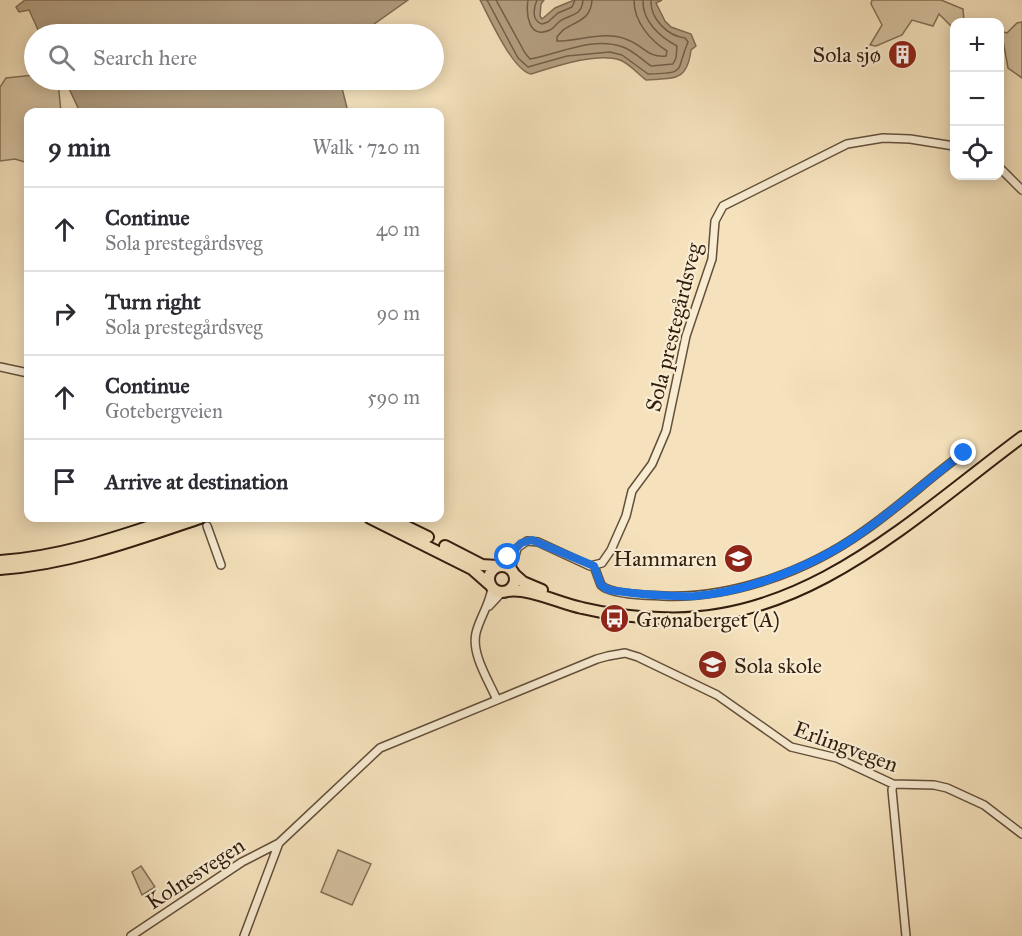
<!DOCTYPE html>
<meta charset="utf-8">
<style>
:root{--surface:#fff;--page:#f7f7f7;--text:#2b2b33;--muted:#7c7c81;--line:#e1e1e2}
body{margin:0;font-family:"IM FELL Great Primer",serif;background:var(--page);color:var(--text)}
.controls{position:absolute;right:18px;top:18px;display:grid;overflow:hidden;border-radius:12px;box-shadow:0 3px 15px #0003}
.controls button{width:54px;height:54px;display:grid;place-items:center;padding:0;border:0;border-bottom:2px solid var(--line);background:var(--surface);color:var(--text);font:30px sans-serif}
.stop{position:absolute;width:18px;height:18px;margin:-14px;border:4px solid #1a73e8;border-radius:50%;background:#fff}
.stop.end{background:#1a73e8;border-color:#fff;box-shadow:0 2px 6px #0008}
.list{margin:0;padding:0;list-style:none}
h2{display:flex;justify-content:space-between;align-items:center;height:78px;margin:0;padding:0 24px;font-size:26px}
h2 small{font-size:20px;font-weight:400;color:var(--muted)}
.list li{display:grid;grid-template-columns:39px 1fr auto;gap:18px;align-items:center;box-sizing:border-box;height:84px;padding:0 24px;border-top:2px solid var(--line)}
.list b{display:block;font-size:22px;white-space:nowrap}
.list p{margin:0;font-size:20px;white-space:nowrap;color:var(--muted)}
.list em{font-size:20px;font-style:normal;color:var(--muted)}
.icon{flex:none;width:33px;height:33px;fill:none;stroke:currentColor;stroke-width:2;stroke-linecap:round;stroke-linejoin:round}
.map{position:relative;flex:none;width:1022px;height:936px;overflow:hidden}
.search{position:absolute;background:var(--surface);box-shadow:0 3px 15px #0003;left:24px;top:24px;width:420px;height:66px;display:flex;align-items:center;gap:15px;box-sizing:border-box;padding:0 21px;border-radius:33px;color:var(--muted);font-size:22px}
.panel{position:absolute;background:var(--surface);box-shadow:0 3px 15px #0003;left:24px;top:108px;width:420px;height:414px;border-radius:12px}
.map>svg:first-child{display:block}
.green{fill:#d4c19f;stroke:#837057;stroke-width:1.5}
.water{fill:#b39f81;stroke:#7f6b53;stroke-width:1.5}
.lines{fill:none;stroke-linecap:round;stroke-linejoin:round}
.shore{stroke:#725e48;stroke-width:1.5}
.minor-casing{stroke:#634f3a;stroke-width:10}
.highway-casing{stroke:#321e0f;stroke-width:14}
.minor{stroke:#f8ecd3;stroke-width:7}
.highway{stroke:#f5e2bc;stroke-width:10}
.route{stroke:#1a73e8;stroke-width:8}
.labels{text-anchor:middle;stroke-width:4.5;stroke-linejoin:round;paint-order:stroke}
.poi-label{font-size:22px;fill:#321e0f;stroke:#f8ecd3;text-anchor:end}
.street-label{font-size:22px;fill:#321e0f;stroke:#f8ecd3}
</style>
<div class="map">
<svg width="1022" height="936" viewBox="0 0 1022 936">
<rect width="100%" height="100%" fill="#f5e2bc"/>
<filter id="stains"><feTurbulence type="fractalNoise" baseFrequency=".00333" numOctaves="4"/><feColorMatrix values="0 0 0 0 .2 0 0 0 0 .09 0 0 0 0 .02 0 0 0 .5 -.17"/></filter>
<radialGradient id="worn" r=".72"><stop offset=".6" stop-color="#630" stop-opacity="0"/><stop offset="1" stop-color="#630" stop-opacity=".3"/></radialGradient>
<!-- green -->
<path class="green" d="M872 0H941L963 9 964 21 954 22V29L939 14 933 26 912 20 902 35 876 46 870 45 882 25 871 4Z
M1022 22V78L1008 68 1003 40 1000 39V31L1007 33 1017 23Z
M34 75V80H56L58 82 61 112H28V163L15 159 0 161V87L6 78Z
M338 850 371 864 352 905 321 892Z
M141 866 155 887 142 895 132 872Z"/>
<!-- water -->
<path class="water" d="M25 0H408L360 34H40L29 10 19 12 16 7Z
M480 0H544L541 4 540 16 542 19 555 8 574 0H662L656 3 665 21 671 27 691 34 696 46 691 50C687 82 674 78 646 80 638 74 630 64 620 60 596 52 554 67 531 74 513 71 489 17 480 0Z
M65 80H340L348 112H80Z"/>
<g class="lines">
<!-- shore -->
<path class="shore" d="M487 0 518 58 528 67 567 56 610 52 622 55 648 74C688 73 675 72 688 42L685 38C668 36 650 19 651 0
M496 0 525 53 530 59C560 54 592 36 623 47 634 51 642 60 651 66L673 64 676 58 677 46C660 37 642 21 643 0
M528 0C526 13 528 40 550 30 554 28 556 24 560 21 571 14 582 16 583 0
M537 0C533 9 532 21 542 24L548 22 558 13 572 7 575 0
M592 0C591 17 581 20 568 27 563 29 560 33 557 37V41C580 41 606 30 628 40 644 46 648 58 666 56L667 51C650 40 634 22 634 0"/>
<defs>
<path id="minor" d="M1000 168 1022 190
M0 367 28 373
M207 526 221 565
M502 565 514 550 527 541 538 542 590 566 602 563 611 550 626 516 632 491 652 464 666 431 686 336 712 259 715 221 723 206 847 144 883 138 910 139 954 146
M594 566 601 585 605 588C621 595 645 595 663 596 732 599 808 571 864 531 899 507 930 477 965 452
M511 569 517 549
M492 588C489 606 480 617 476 633 471 654 489 681 497 700
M489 606 502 592
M893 784 892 790 906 936
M131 936 242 862 279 843
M244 936 279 843 380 748 597 659 608 656 625 653 638 657 717 695 791 747 837 758 893 784 934 785 947 788 984 805 1022 834"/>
<path id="highway" d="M370 518 472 569 489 584
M389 518 428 537
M445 546 482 565 497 566
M0 561C61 557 118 537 175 518
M489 579a13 13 0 1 1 26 0a13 13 0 1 1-26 0Z
M0 569C70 564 135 540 200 518
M514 574 523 582 542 590
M507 591C531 588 558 603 582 608 607 614 633 617 659 618 804 626 914 517 1022 437"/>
</defs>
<!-- minor casing -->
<use href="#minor" class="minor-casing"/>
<!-- highway casing -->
<use href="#highway" class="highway-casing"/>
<!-- minor -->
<use href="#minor" class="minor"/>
<!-- highway -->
<use href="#highway" class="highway"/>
</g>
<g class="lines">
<!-- route -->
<path class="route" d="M508 557 521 543 532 540 594 566 601 585 609 590C637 594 666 597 695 596 749 592 820 563 864 531 899 507 930 477 964 453"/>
</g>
<!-- icons -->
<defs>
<symbol id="building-disc" viewBox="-11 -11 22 22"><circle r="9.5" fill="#8f2418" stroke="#f8ecd3"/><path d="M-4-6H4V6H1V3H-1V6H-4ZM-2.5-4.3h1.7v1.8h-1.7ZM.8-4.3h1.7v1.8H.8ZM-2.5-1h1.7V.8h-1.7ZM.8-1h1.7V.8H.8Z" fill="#fff"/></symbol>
<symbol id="school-disc" viewBox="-11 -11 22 22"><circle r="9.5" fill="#8f2418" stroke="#f8ecd3"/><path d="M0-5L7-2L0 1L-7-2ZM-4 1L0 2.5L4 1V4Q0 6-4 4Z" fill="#fff"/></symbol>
<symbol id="bus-disc" viewBox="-11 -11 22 22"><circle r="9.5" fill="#8f2418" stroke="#f8ecd3"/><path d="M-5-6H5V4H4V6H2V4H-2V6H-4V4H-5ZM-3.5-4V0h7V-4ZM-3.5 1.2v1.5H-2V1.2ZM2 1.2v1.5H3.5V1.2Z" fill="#fff"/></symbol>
</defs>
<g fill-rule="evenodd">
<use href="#building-disc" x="886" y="38" width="33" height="33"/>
<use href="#school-disc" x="722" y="542" width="33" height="33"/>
<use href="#bus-disc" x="598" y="602" width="33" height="33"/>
<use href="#school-disc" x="696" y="648" width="33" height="33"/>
</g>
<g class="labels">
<!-- poi labels -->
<g class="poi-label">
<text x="881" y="62">Sola sjø</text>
<text x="717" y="566">Hammaren</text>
<text x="636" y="627" text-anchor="start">Grønaberget (A)</text>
<text x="734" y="673" text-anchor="start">Sola skole</text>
</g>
<!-- street labels -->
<g class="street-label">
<text transform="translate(673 327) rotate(-76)" y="8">Sola prestegårdsveg</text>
<text transform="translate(846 746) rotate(20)" y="8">Erlingvegen</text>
<text transform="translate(195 873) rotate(-33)" y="8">Kolnesvegen</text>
</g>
</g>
<rect width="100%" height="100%" filter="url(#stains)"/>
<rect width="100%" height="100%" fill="url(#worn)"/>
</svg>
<div class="controls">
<button>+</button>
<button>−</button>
<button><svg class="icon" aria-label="locate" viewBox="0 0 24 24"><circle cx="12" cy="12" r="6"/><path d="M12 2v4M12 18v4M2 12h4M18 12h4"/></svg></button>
</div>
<div class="stop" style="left:508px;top:557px"></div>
<div class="stop end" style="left:964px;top:453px"></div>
<div class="search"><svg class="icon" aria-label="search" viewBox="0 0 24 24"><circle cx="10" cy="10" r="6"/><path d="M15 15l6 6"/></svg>Search here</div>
<section class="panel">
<h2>9 min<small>Walk · 720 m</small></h2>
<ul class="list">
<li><svg class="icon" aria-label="ahead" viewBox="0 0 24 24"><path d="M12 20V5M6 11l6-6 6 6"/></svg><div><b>Continue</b><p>Sola prestegårdsveg</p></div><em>40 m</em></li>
<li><svg class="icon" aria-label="right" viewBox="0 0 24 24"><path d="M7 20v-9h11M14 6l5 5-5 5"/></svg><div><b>Turn right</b><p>Sola prestegårdsveg</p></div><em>90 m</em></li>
<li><svg class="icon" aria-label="ahead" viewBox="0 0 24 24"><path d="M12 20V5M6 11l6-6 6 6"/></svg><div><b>Continue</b><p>Gotebergveien</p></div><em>590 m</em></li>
<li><svg class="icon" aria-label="arrive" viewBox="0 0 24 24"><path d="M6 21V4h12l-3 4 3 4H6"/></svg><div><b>Arrive at destination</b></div></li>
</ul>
</section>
</div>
